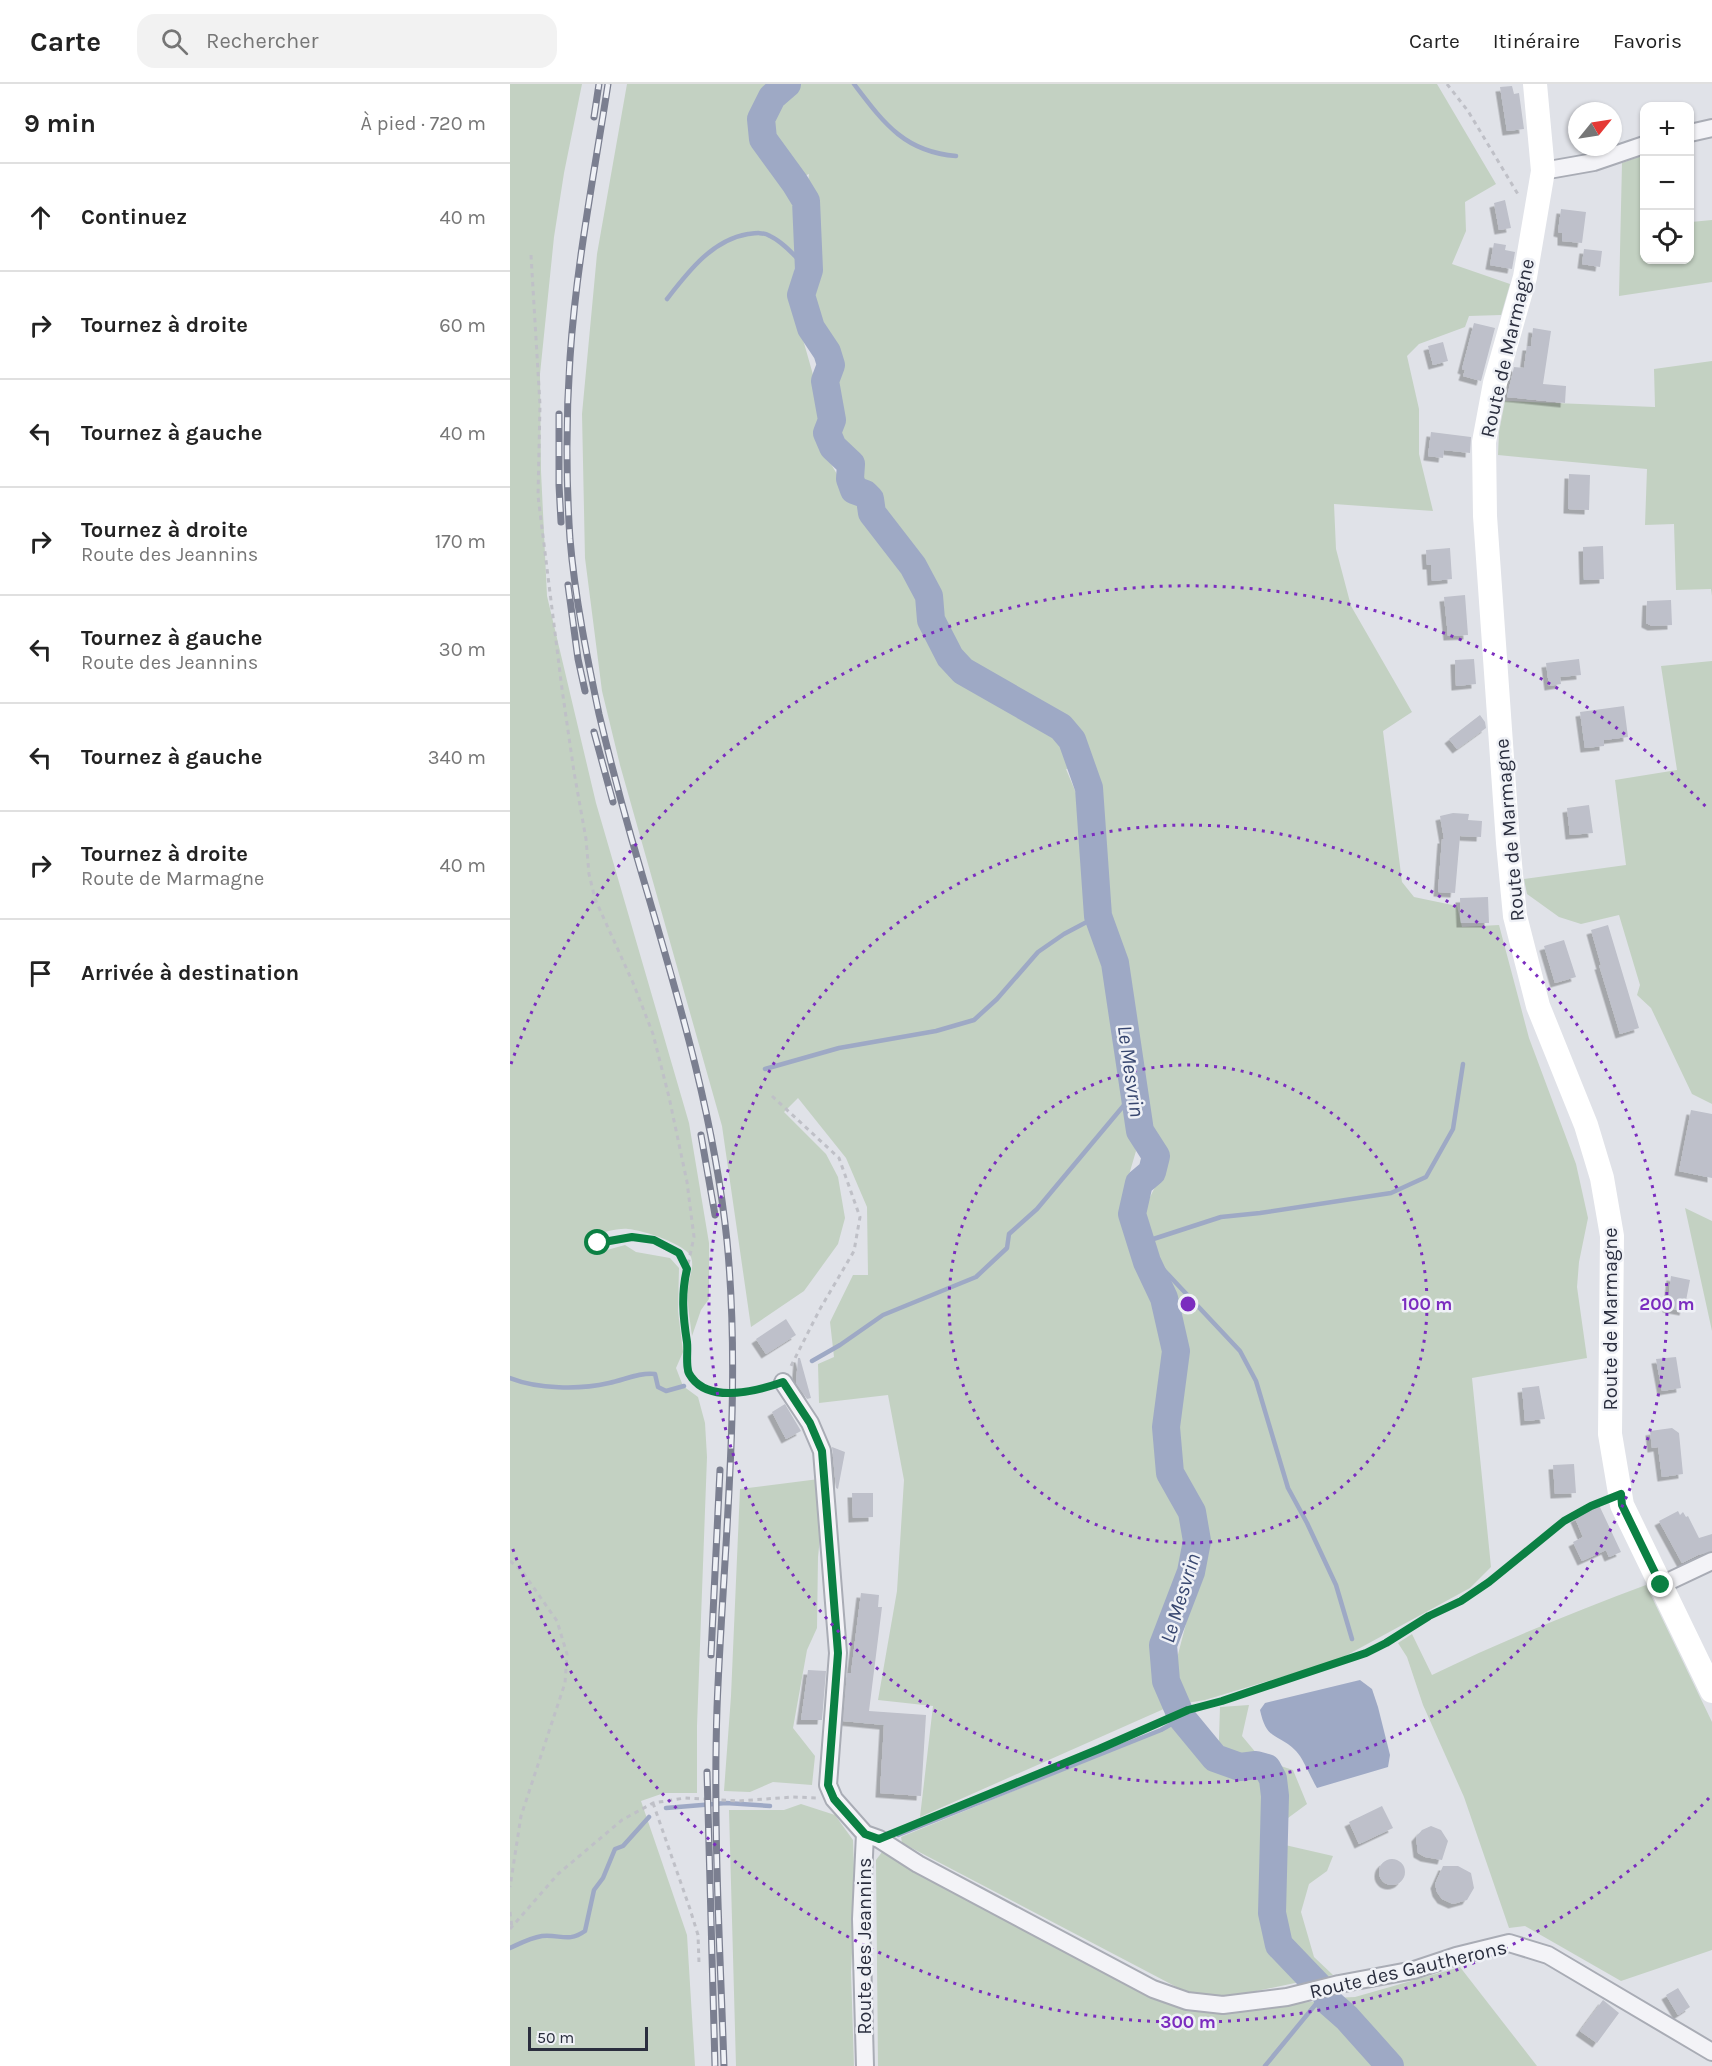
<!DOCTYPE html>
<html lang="fr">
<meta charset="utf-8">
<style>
:root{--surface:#fff;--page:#f2f2f2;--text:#222;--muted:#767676;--line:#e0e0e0}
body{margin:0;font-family:Karla,sans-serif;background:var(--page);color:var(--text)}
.controls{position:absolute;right:18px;top:18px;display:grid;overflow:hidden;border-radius:12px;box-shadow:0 2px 4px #0004}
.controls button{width:54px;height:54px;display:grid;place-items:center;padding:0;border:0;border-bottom:2px solid var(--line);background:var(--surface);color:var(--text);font:30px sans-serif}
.compass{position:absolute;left:1058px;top:18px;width:54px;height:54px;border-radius:50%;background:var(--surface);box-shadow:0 2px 4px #0004;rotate:60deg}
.scale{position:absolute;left:18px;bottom:15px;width:120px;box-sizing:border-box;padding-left:6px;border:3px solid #2a2e3e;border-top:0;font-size:16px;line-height:21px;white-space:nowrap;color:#2a2e3e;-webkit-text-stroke:4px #eff1f6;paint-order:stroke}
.stop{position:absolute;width:18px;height:18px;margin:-14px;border:4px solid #0b8043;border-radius:50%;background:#fff}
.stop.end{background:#0b8043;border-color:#fff;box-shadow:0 2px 6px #0008}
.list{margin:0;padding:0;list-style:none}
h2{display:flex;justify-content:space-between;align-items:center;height:78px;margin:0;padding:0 24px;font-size:26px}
h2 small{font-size:20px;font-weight:400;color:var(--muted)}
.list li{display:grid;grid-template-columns:39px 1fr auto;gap:18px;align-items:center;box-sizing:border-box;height:108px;padding:0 24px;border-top:2px solid var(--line)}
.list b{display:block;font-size:22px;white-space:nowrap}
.list p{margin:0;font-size:20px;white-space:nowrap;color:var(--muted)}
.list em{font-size:20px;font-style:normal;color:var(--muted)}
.icon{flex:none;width:33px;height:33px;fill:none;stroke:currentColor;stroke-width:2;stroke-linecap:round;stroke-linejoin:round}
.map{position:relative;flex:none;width:1202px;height:1982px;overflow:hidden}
header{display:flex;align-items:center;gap:36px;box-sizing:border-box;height:84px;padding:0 30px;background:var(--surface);border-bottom:2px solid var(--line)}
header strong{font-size:28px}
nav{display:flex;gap:33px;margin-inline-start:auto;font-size:21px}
.search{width:420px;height:54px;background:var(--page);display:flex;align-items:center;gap:15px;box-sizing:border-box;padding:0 21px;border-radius:18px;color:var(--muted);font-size:22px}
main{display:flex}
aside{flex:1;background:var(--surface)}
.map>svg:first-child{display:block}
.green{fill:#c3d1c2;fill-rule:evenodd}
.water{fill:#9ea9c5}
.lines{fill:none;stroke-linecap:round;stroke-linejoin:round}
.stream{stroke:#9ea9c5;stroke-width:4.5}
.river{stroke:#9ea9c5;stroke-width:28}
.building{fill:#bec0ca;filter:url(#shadow)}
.street-casing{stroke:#a9acb5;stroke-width:20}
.path{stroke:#bfc0c7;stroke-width:3;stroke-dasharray:4.5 4.5;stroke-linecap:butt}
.street{stroke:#f3f3f7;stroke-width:16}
.secondary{stroke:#fff;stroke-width:24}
.rail-casing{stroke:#7b7f90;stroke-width:7}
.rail{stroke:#eff1f6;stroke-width:4.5;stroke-dasharray:14;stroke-linecap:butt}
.route{stroke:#0b8043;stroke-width:8}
.ring{fill:none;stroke:#7b2cbf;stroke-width:3;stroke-dasharray:3 6}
.labels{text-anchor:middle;stroke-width:5;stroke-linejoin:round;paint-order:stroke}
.street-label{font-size:20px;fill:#2a2e3e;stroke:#eff1f6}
.water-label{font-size:21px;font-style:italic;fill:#37466f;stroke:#eff1f6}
.centre{fill:#7b2cbf;stroke:#eff1f6;stroke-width:3}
.ring-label{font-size:18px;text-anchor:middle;font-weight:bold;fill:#7b2cbf;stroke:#eff1f6;stroke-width:5;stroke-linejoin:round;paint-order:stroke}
</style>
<header>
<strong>Carte</strong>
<div class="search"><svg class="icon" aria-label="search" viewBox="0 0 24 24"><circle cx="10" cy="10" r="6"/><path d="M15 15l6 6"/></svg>Rechercher</div>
<nav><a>Carte</a><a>Itinéraire</a><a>Favoris</a></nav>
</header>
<main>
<aside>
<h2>9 min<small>À pied · 720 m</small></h2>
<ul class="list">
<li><svg class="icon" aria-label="ahead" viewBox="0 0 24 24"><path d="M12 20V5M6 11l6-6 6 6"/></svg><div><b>Continuez</b></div><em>40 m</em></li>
<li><svg class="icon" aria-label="right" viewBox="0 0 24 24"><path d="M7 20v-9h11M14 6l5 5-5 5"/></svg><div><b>Tournez à droite</b></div><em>60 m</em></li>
<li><svg class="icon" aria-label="left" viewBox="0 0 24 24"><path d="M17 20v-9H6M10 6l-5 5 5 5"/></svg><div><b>Tournez à gauche</b></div><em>40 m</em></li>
<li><svg class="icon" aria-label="right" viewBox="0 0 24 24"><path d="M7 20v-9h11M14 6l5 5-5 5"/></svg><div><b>Tournez à droite</b><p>Route des Jeannins</p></div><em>170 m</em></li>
<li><svg class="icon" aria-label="left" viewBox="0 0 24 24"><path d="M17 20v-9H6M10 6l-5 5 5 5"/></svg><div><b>Tournez à gauche</b><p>Route des Jeannins</p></div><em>30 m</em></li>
<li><svg class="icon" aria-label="left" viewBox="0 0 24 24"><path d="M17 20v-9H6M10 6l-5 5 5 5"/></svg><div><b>Tournez à gauche</b></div><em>340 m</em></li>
<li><svg class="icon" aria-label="right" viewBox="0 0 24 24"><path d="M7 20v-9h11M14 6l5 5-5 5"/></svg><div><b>Tournez à droite</b><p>Route de Marmagne</p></div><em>40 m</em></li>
<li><svg class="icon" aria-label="arrive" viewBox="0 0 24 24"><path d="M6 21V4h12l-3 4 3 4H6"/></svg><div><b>Arrivée à destination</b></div></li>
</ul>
</aside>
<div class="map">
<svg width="1202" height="1982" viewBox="0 0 1202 1982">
<defs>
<filter id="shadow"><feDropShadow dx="-4.5" dy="4.5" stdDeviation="0" flood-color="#0004"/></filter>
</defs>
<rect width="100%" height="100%" fill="#e0e2e8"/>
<!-- green -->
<path class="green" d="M0 0H72L54 89 44 153 30 290 31 387 37 512 86 719 179 1039 199 1159V1215L191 1226 182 1252C180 1236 177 1221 178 1205 178 1194 185 1184 181 1173 176 1160 132 1146 118 1145 107 1144 92 1149 81 1152L97 1166 115 1161 126 1168 160 1174 169 1184 168 1227 173 1268 166 1284 173 1302 188 1313 195 1339 197 1373 187 1642V1709H154L131 1717 177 1851 185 1982H0Z
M117 0H927L986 100 955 118 956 147 942 180 1000 200 991 231 959 232 955 243 909 260 897 272 909 325V370L923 427 824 420 826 465 841 522 902 628 873 647 892 798 904 813 947 822 952 843 989 841 1019 954 1066 1080 1078 1134 1069 1178 1067 1203 1077 1274 962 1294 981 1483 960 1504 828 1576 695 1616 670 1620 666 1578 684 1509 691 1473V1438L668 1382 661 1349 671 1265 661 1209 629 1135 653 1087 656 1076 636 1038 622 902 607 857 595 828 593 760 585 681 556 685 571 721 572 797 589 861 602 887 620 1045 626 1067 616 1101V1130L640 1204 657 1281 646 1351 655 1389 675 1425 680 1457 676 1482 662 1504 653 1532 647 1565 650 1601 656 1624 410 1733 423 1622 368 1616 387 1507 394 1396 378 1311 309 1319 308 1280 324 1273 320 1238 343 1191H358L357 1123 336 1074 288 1014 274 1028 316 1070 328 1093 335 1134 328 1160 294 1207 241 1243 212 1042 110 681 92 607 75 474 72 330 87 170ZM299 90 298 99 305 125 303 202 307 239 327 269 329 311 333 337 328 355 351 377 350 397 336 406 309 359 311 319 294 259 284 233 281 201 292 154 288 125 277 99Z
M1134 71V176H1180V122L1181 138 1202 136V198L1109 212 1112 79Z
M1202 277V512L1201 505 1166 506 1164 440 1135 441 1137 385 988 371 989 348 995 317 1145 323 1144 285Z
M1202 577V1020L1182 1010 1141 924 1127 911 1130 901 1109 831 1071 840 1049 833 1017 810 1014 795 1116 781 1105 696 1167 686 1151 582Z
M1175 1124 1202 1137V1247Z
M309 1395 311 1444 308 1473 307 1544 297 1566 283 1644 305 1672 302 1701 263 1698 240 1708 214 1707 221 1612 230 1405Z
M1136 1501 1202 1638V1866L1111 1897 1015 1842 999 1844 954 1713 913 1621 897 1573 888 1559 902 1550 922 1591C992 1557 1064 1528 1136 1501Z
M739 1621 732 1652 752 1676 783 1686 797 1720 778 1734 775 1761 823 1772 817 1787 799 1800 791 1828 804 1873 823 1891 713 1914 676 1908 392 1759 391 1753 646 1649 665 1639 708 1685 710 1623Z
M291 1720 325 1731 343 1756 345 1812 341 1888 344 1982H226L219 1726H274Z
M372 1768 644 1915 687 1927 713 1929 807 1917 830 1936 824 1914 845 1913 950 1883 1027 1982H368L366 1776Z"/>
<!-- water -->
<path class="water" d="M850 1596 862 1605 868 1623 880 1671 878 1683 807 1704C801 1694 793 1674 786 1667 767 1648 757 1658 750 1626L755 1619Z"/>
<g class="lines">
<!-- stream -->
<path class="stream" d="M344 0C373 38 394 68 446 72
M157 215C178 188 202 156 238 150 246 149 253 148 260 152 275 159 287 175 299 186
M255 985 329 964 426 947 464 936 487 915 528 868 554 850 588 832
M631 1159 711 1133 750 1129 881 1109 916 1093 943 1045 953 980
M637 1178 652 1184 730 1267 746 1297 778 1404 797 1439 826 1501 842 1555
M302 1277 330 1261 373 1231 466 1193 497 1164 499 1150 527 1125 625 1008
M0 1294C28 1305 69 1306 99 1299 114 1296 130 1288 145 1290L148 1303 156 1307 174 1302
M156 1724 216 1719 260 1722
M388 1751 651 1646 672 1634
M0 1864C11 1859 20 1854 32 1852 50 1850 58 1859 75 1847L84 1806 93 1794 105 1765 113 1762 139 1733
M755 1982 815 1909"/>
<!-- river -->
<path class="river" d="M277 0 262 13 251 35 253 55 285 99 296 117 299 186 291 211 301 244 317 268 321 281 315 297 322 336 317 349 323 363 341 380 340 395 344 406 355 410 360 415 362 429 403 482 419 512 421 536 440 573 453 587 551 643 562 656 579 704 588 832 605 879 630 1047 646 1072 642 1088 629 1099 622 1130 637 1178 654 1214 666 1267 656 1343 660 1389 682 1428 687 1457 681 1488 653 1561 656 1597 672 1634 705 1674 730 1683 746 1681 757 1684 763 1695 765 1712 762 1829 769 1861 815 1909 820 1919 837 1934 880 1982"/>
</g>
<!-- building -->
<path class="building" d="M1002 2 1004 10 1009 9 1014 45 997 47 990 3Z
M995 116 1001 144 989 146 984 119Z
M1051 125 1076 128 1072 159 1052 157V149L1048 148Z
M984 159 996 161 995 166 1005 168 1002 185 980 181Z
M1074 165 1092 167 1090 183 1072 180Z
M964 239 985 244 971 297 953 292 955 286 952 285Z
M1023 244 1041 247 1033 300 1056 302 1055 319 997 313 1004 283 1014 284 1017 262H1021Z
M933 258 938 277 923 281 918 262Z
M921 348 961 353 960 369 934 366 933 374 918 372Z
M1059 390 1080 391 1079 426 1058 425Z
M1093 462 1094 495 1074 496 1073 463Z
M940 464 942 495 922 497 921 481H917L916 466Z
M955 511 958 551 938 552 934 513Z
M1161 516 1162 541 1142 542 1136 539 1137 517Z
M964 575 966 600 946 602 945 576Z
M1069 575 1071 591 1050 593 1051 600 1039 602 1036 579Z
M1114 622 1118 653 1094 656V662L1075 664 1070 628Z
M970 631 975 638 976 644 947 665 939 655Z
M1079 721 1083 749 1060 751 1057 724Z
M943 729 959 730 958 736 972 737 971 753 950 752 945 809 928 808 932 755H934L930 732Z
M978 813 979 839H951L950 814Z
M1098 841 1129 944 1110 950 1089 881H1091L1081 846Z
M1054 856 1066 893 1045 899 1034 862Z
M1181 1026 1202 1030V1094L1169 1087Z
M1161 1192 1180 1196 1174 1227 1157 1224Z
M276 1235 286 1251 256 1270 246 1255Z
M1166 1273 1171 1304 1152 1307 1146 1275Z
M288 1274H290L301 1314 297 1315 286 1299Z
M1029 1302 1035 1335 1015 1337 1012 1304Z
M275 1320 291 1347 276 1355 262 1328Z
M1162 1344 1169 1349 1173 1390 1152 1393 1148 1363 1142 1364 1140 1347Z
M322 1363 335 1368 328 1405 326 1404Z
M1064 1380 1066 1409 1045 1410 1043 1381Z
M342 1409H363V1433L343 1434Z
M1089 1421 1111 1468 1099 1473 1096 1466 1072 1477 1063 1458 1073 1453 1065 1434Z
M1168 1427 1170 1431 1173 1428 1176 1433 1178 1432 1189 1454 1202 1450V1467L1188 1471 1172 1479 1149 1437Z
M351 1509 369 1511 368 1523H372L359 1627 416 1631 411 1712 370 1709 374 1641 333 1637 337 1589H341Z
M298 1586 316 1587 312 1636H291Z
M872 1722 883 1744 849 1760 839 1738Z
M921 1742 931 1746 938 1757 932 1776 915 1773 908 1769 906 1753 912 1746Z
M869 1788a13 13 0 1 1 26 0a13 13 0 1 1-26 0Z
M933 1782H948L961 1789 964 1804 957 1816 943 1820 932 1815 927 1808 925 1800Z
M1168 1904 1180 1923 1168 1931 1156 1911Z
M1093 1916 1109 1929 1087 1959 1070 1947Z"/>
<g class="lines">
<defs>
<path id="street" d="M1180 49 1202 44
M1033 87 1084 78 1134 61
M273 1298 300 1339 312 1367 328 1569 318 1701 324 1715 355 1750 351 1835 355 1982
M1151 1501 1202 1477
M355 1750 369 1755 408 1780 643 1905 677 1917 713 1921 777 1913 829 1900 904 1886 946 1872 999 1859 1038 1871 1202 1968"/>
</defs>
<!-- street casing -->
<use href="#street" class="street-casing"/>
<!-- path -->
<path class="path" d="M937 0 958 27 1009 112
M21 171 30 321 28 412 52 605 64 688 76 755 79 790 85 815 124 901 143 950 159 1013 177 1098 184 1153 177 1185
M262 1012 329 1074 350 1133 344 1167 310 1225 280 1284
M88 1159C116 1154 144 1148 168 1168 172 1172 175 1180 177 1185 171 1208 173 1231 176 1255 178 1264 175 1281 178 1288 188 1315 237 1309 259 1303
M0 1477 12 1487 47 1537 57 1570 55 1599 11 1732 0 1803
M143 1719 180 1825 188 1851 189 1879
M386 1748 589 1665 678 1626 712 1617 856 1569C878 1558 898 1543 920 1531 941 1520 961 1511 980 1497 1017 1470 1049 1435 1092 1418
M0 1828 2 1844
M0 1845 48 1790 112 1736 143 1719 175 1714 228 1717 283 1713 308 1714"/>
<!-- street -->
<use href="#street" class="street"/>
<!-- secondary -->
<path class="secondary" d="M1025 0 1033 87 1015 193 985 299 974 358 975 432 998 759 1005 832 1028 922 1076 1041 1092 1094 1102 1152 1100 1350 1112 1421 1202 1607"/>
<defs>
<path id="rail" d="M98 0C84 91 66 182 60 274 56 334 56 396 60 455 65 514 77 573 89 630 99 672 110 714 122 756 160 888 203 1020 217 1157 232 1312 213 1469 207 1624 203 1743 210 1863 214 1982
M84 33 89 0
M49 330V401L51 438
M58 501 68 575 75 607
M84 648 103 718
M191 1051 205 1131
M201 1571 210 1386
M197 1688 205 1982"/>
</defs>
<!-- rail casing -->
<use href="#rail" class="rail-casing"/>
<!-- rail -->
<use href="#rail" class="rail"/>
</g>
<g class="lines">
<!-- route -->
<path class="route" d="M88 1159 122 1153 144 1156 169 1169 177 1185C171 1210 173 1233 177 1258 178 1267 176 1277 178 1286 178 1289 180 1291 182 1294 201 1319 247 1307 273 1298L300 1339 312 1367 328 1569 318 1701 324 1715 355 1750 369 1755 589 1665 678 1626 712 1617 856 1569 876 1559 919 1532 951 1517 979 1498 1054 1437 1081 1422 1111 1410 1112 1421 1151 1501"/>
</g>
<!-- distance rings -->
<g class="ring">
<circle cx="678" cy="1220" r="239"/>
<circle cx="678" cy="1220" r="479"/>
<path d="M1199 1714A718 718 0 0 1 1 1460M1 980A718 718 0 0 1 1199 726"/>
</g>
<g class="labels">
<!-- street labels -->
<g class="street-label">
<text transform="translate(997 264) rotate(-77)" y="7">Route de Marmagne</text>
<text transform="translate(999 746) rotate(-95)" y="7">Route de Marmagne</text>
<text transform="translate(1100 1235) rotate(-90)" y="7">Route de Marmagne</text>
<text transform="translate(354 1862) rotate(-90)" y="7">Route des Jeannins</text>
<text transform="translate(898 1885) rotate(-13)" y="7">Route des Gautherons</text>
</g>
<!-- water labels -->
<g class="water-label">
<text transform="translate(621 987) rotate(82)" y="7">Le Mesvrin</text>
<text transform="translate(670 1514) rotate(-73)" y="7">Le Mesvrin</text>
</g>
</g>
<circle cx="678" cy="1220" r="9" class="centre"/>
<g class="ring-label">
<text x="917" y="1226">100 m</text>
<text x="1157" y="1226">200 m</text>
<text x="678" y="1944">300 m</text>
</g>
</svg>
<div class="controls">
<button>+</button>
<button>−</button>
<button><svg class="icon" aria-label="locate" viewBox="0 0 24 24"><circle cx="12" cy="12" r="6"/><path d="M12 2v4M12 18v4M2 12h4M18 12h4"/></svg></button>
</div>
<svg class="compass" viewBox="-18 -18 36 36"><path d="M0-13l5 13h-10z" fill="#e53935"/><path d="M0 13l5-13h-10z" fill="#767676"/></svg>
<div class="scale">50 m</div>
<div class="stop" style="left:88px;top:1159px"></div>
<div class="stop end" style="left:1151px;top:1501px"></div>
</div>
</main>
